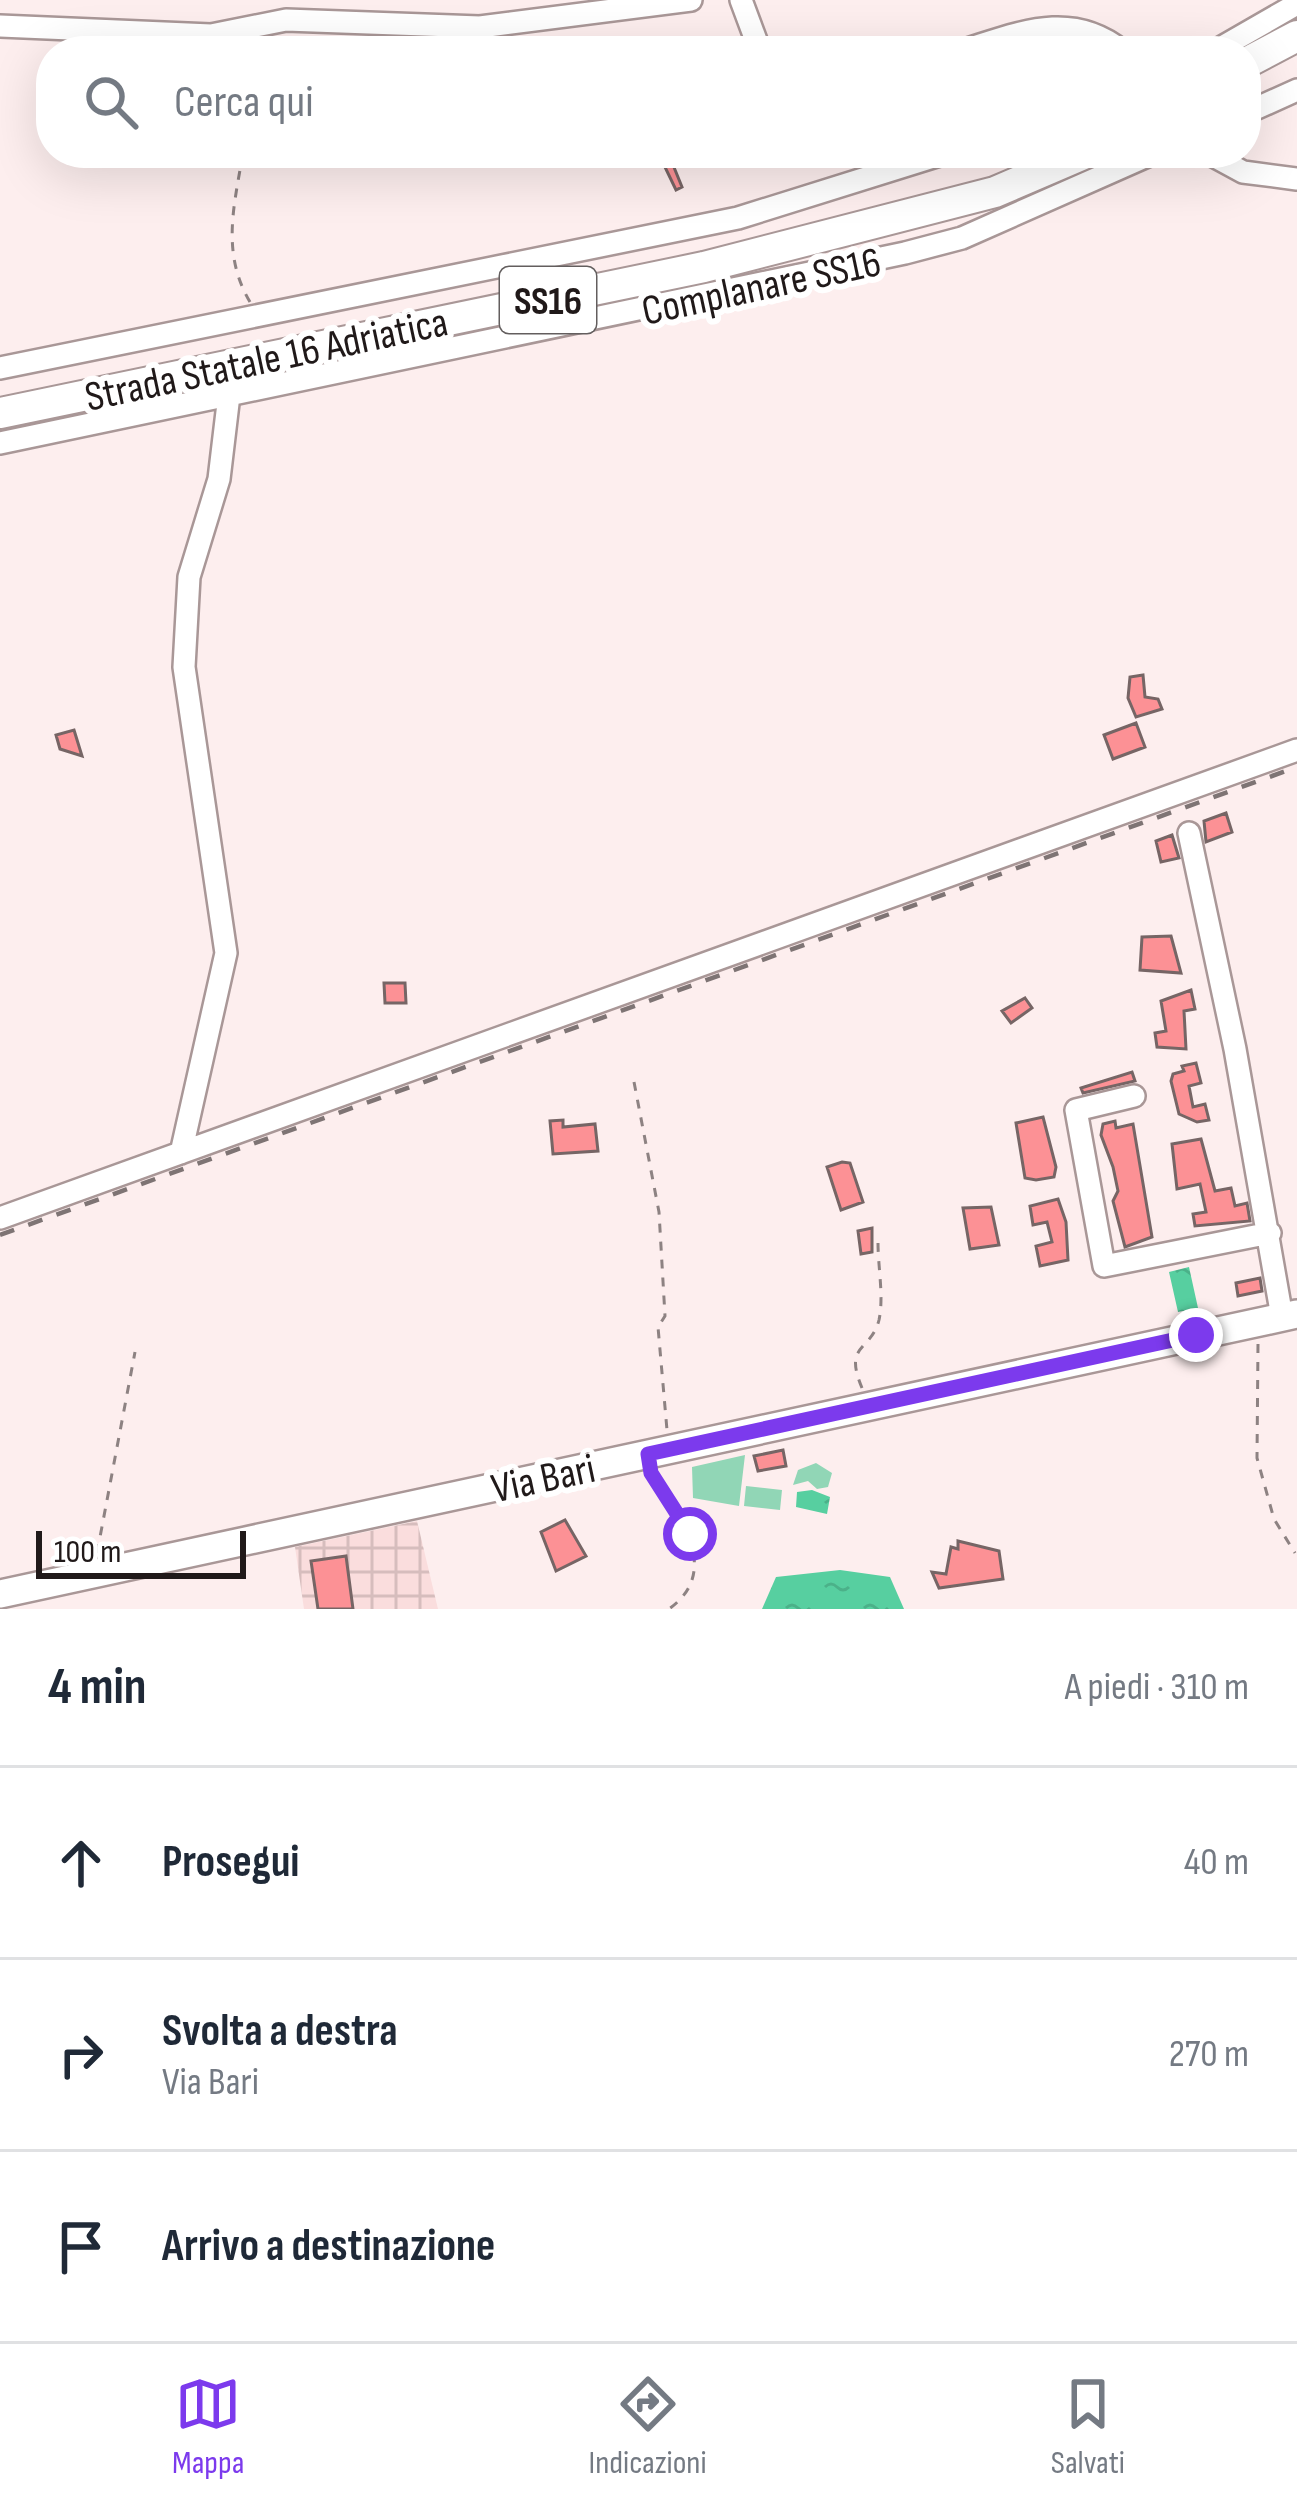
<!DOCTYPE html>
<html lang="it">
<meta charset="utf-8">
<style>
:root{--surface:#fff;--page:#f2f2f3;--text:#1f2937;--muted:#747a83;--line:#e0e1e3;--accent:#7c3aed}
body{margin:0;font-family:"Sofia Sans Condensed",sans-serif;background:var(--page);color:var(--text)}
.scale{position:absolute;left:36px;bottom:30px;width:210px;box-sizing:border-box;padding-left:12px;border:6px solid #201919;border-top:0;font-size:33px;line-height:42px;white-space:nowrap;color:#201919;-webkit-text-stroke:9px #fff;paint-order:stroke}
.stop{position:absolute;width:36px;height:36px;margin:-27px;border:9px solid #7c3aed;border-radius:50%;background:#fff}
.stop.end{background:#7c3aed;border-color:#fff;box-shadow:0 3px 12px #0008}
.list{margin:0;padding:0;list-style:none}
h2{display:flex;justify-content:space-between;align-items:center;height:156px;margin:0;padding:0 48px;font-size:51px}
h2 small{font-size:39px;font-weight:400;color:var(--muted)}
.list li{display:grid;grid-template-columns:78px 1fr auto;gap:36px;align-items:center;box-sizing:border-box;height:192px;padding:0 48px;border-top:3px solid var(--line)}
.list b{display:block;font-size:45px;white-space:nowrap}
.list p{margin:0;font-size:39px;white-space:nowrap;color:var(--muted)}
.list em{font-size:39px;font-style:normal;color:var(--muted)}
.icon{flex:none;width:66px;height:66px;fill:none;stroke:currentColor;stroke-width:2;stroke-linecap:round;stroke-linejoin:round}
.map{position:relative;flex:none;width:1297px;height:1609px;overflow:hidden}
.search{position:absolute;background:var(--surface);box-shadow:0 12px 48px #0002;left:36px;right:36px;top:36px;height:132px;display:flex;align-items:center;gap:30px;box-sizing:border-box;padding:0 42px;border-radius:48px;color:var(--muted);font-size:45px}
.sheet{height:732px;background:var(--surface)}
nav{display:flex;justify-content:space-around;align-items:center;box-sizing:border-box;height:168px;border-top:3px solid var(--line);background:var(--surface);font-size:33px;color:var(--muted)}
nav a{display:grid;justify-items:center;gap:6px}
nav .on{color:var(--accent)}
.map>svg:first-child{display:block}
.industrial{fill:url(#industrial-grid)}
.grass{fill:#91d6b6}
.water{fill:url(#water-ripples)}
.building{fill:#fc9195;stroke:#766565;stroke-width:3}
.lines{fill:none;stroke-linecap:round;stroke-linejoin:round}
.minor-casing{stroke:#a99797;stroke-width:26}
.major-casing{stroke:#a99797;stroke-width:32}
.highway-casing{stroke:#a99797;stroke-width:34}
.path{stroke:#8d8282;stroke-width:3;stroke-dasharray:9 9;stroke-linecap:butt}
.minor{stroke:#fff;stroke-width:21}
.major{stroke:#fff;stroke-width:27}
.highway{stroke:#fff;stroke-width:30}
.rail{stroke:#7e7474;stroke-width:4.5;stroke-dasharray:15 15;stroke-linecap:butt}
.route{stroke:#7c3aed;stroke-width:15}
.labels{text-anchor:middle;stroke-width:12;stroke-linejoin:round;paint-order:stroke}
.shield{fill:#fff;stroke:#635e5e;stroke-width:3}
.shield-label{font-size:39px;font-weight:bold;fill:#201919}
.street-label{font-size:42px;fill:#201919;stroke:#fff}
</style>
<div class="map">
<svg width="1297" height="1609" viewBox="0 0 1297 1609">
<defs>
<pattern id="industrial-grid" width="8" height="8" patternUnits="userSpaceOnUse" patternTransform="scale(3)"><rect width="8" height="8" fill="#fadddd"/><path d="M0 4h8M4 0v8" fill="none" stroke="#d6bdbd"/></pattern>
<pattern id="water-ripples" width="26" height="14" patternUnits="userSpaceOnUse" patternTransform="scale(3)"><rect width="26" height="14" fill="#57cfa0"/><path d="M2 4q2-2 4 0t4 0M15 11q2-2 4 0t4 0" fill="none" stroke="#4bb189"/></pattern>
</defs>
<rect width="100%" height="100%" fill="#fdeeee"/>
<!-- industrial -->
<path class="industrial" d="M417 1521 438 1609H304L295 1547Z"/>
<!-- grass -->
<path class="grass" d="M745 1455 739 1506 693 1498 692 1467Z
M816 1463 832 1473 828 1487 817 1489 808 1481 793 1485 798 1470Z
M746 1486 782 1490 780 1510 744 1506Z"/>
<!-- water -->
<path class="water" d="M1189 1267 1198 1308 1178 1312 1169 1272Z
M812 1490 830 1497 827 1514 796 1507 797 1492Z
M840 1570 890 1577 904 1609H762L776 1577Z"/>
<!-- building -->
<path class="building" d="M669 155 682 187 676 190 663 163Z
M1143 675 1145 697 1158 699 1162 709 1136 717 1128 698 1130 677Z
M1136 723 1145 747 1113 759 1104 735Z
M74 730 82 756 60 749 56 735Z
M1226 813 1232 832 1206 842 1204 821Z
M1172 835 1179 858 1161 862 1156 841Z
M1171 936 1181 973 1140 970 1142 937Z
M384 983H405L406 1003H385Z
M1191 990 1195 1009 1184 1011 1186 1049 1157 1047 1155 1033 1166 1031 1161 1001Z
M1025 998 1032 1008 1011 1023 1002 1011Z
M1196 1063 1201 1083 1189 1086 1193 1107 1205 1104 1209 1120 1197 1122 1179 1114 1171 1081 1173 1074 1184 1071 1182 1066Z
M1132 1072 1135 1081 1083 1093 1081 1088Z
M1043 1117 1056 1167 1054 1177 1036 1180 1025 1178 1016 1123Z
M563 1120V1127L595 1124 598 1151 553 1154 550 1121Z
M1115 1121 1116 1128 1133 1124 1152 1237 1125 1247 1113 1201 1118 1191 1113 1167 1101 1135 1103 1124Z
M1201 1139 1215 1191 1231 1188 1235 1206 1247 1203 1250 1221 1195 1226 1193 1214 1206 1212 1200 1184 1177 1189 1172 1144Z
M842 1162 850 1163 863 1202 841 1210 827 1167Z
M1058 1199 1066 1222 1068 1260 1040 1266 1036 1246 1052 1242 1047 1222 1033 1225 1030 1206Z
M991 1207 999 1245 970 1249 963 1208Z
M872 1228V1252L861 1254 858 1231Z
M1260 1278 1262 1291 1238 1296 1236 1283Z
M783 1450 786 1466 758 1471 754 1456Z
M565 1520 586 1556 556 1571 541 1532Z
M958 1541 999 1551 1003 1579 939 1588 932 1572 946 1574 951 1547 958 1549Z
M346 1556 353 1609H318L311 1561Z"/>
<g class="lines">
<defs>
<path id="minor" d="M741 0 760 51
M0 26 211 35 286 20 480 27 691 0
M961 51C1017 34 1070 9 1122 51
M1215 51 1297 4
M1246 113 1297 90
M1208 153 1243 172 1297 179
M0 368 738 218 946 153
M0 443 905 253 962 238 1154 153
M1189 833 1235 1049 1282 1317
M1134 1096 1076 1110 1104 1266 1270 1233
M181 1153 226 953 184 667 189 577 219 479 229 395
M0 1218 1297 750"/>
<path id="major" d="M0 1594 1297 1314"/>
<path id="highway" d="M1246 63 1297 36
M0 413 704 267 995 192 1086 153"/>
</defs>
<!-- minor casing -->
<use href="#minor" class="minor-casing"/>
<!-- major casing -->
<use href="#major" class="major-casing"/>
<!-- highway casing -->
<use href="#highway" class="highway-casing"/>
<!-- path -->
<path class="path" d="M243 153C234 206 221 253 250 302
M634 1082 659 1212 665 1316 658 1327 667 1430
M1258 1344 1257 1458 1274 1519 1295 1553
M862 1388C843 1343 871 1352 879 1320 884 1297 878 1267 878 1243
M652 1474C678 1515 723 1570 669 1609
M97 1553 135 1352"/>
<!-- minor -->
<use href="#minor" class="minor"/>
<!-- major -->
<use href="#major" class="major"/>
<!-- highway -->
<use href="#highway" class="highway"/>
<!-- rail -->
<path class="rail" d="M0 1235 1297 767"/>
</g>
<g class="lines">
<!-- route -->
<path class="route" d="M690 1534 651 1473 648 1454 1196 1335"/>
</g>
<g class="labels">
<!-- shield labels -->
<rect class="shield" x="500" y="267" width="96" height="66" rx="9"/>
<g class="shield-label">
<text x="548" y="314">SS16</text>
</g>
<!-- street labels -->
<g class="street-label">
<text transform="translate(761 285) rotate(-12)" y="15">Complanare SS16</text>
<text transform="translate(266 358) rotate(-12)" y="15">Strada Statale 16 Adriatica</text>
<text transform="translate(543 1477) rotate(-12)" y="15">Via Bari</text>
</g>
</g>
</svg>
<div class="scale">100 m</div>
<div class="stop" style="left:690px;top:1534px"></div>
<div class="stop end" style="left:1196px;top:1335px"></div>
<div class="search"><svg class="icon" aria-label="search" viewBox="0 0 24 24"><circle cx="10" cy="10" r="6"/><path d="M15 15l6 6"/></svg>Cerca qui</div>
</div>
<section class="sheet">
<h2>4 min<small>A piedi · 310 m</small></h2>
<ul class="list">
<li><svg class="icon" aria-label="ahead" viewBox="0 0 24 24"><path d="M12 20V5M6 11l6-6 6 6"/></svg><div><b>Prosegui</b></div><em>40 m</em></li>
<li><svg class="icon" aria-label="right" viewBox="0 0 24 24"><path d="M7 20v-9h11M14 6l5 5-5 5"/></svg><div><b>Svolta a destra</b><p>Via Bari</p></div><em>270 m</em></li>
<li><svg class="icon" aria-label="arrive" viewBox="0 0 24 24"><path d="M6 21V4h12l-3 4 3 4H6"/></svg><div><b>Arrivo a destinazione</b></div></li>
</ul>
</section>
<nav>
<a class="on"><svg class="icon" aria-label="map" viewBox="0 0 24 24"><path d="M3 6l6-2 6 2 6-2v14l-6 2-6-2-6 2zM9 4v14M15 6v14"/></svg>Mappa</a>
<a><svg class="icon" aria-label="directions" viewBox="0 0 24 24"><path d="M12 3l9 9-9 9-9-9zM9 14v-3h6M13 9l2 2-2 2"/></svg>Indicazioni</a>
<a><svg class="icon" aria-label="saved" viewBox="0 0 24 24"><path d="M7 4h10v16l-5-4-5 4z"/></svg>Salvati</a>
</nav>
